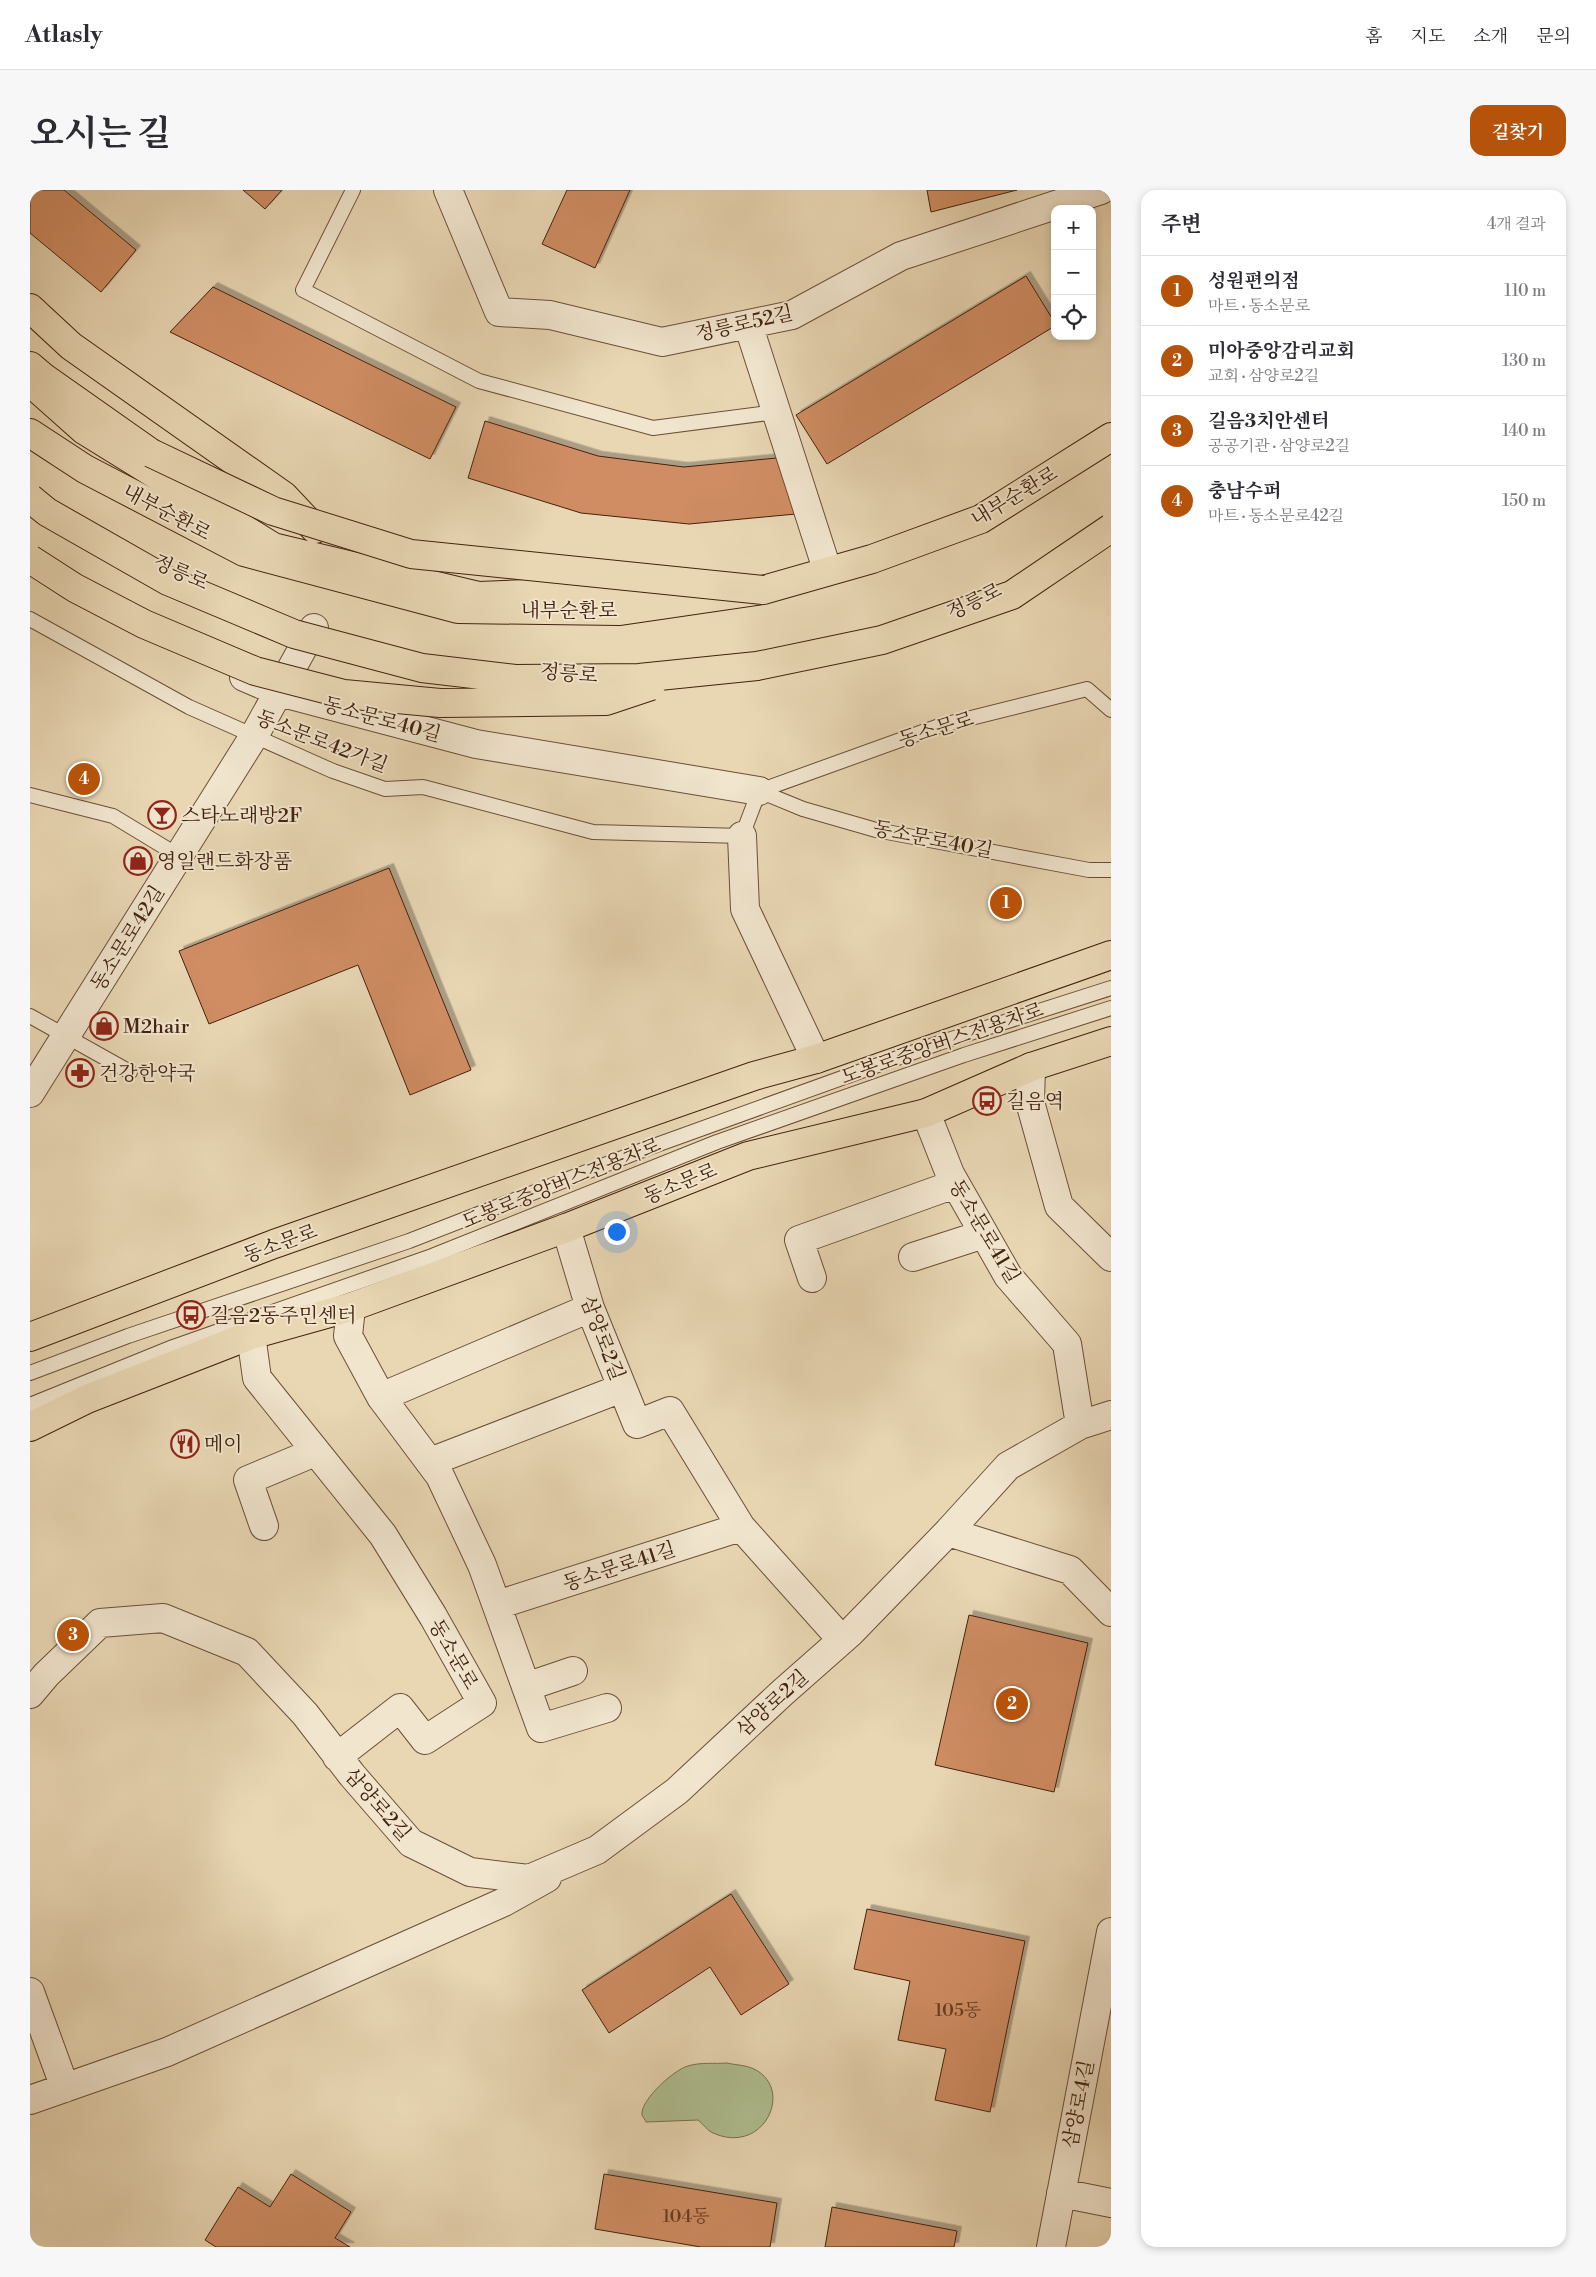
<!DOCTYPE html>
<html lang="ko">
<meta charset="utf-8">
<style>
:root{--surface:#fff;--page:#f7f7f7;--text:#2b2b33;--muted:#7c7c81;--line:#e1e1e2;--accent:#b45309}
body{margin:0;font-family:"Libre Bodoni","Noto Serif KR",serif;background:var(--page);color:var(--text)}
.controls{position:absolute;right:15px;top:15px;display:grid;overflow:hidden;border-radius:10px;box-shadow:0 2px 8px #0003}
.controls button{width:45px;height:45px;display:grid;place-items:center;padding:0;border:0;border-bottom:1px solid var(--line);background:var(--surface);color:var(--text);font:25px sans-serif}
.you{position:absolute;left:586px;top:1041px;width:18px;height:18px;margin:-12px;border:4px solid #fff;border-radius:50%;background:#1a73e8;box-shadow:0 0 0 8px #1a73e833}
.badge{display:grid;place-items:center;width:32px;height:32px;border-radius:50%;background:var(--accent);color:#fff;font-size:16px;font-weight:700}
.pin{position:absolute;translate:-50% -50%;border:2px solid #fff;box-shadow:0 1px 5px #0006}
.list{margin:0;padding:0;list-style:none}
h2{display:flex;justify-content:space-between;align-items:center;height:65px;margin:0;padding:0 20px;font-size:21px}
h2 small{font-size:16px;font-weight:400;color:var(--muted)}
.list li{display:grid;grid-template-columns:32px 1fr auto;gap:15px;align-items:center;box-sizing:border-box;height:70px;padding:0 20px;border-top:1px solid var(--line)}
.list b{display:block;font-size:19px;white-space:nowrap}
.list p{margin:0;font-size:16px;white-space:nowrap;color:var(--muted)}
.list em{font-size:16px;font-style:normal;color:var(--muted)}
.icon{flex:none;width:28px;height:28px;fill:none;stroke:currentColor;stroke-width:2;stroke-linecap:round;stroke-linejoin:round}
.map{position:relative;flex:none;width:1081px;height:2057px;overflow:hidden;border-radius:15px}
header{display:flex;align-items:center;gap:30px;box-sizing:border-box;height:70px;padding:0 25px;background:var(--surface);border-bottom:1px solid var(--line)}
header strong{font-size:24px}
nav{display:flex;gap:28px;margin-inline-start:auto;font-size:18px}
.intro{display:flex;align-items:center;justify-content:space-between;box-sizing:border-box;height:120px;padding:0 30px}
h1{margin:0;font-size:35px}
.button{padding:12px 22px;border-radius:15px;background:var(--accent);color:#fff;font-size:18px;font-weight:700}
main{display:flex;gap:30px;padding:0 30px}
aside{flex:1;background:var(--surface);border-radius:15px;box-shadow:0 2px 8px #0003}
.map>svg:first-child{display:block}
.green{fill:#afbf92;stroke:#797050}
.building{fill:#d08d64;stroke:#43220e;filter:url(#shadow)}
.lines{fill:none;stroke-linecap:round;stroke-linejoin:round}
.lane-casing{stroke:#6c4f38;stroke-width:16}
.street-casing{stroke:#6c4f38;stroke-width:30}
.primary-casing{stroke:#43220e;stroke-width:30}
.highway-casing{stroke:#43220e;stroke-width:30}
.lane{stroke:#f1e5ce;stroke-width:14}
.street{stroke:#f1e5ce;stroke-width:28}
.primary{stroke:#e9d7b4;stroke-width:28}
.highway{stroke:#e9d7b4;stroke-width:28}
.highway-bridge-casing{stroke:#43220e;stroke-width:30;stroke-linecap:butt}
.highway-bridge{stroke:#e9d7b4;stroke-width:28}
.labels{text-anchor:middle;stroke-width:4;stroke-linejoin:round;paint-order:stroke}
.number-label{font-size:18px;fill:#663d24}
.street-label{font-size:20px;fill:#43220e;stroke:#f1e5ce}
.poi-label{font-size:20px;fill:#43220e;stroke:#f1e5ce;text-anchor:start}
</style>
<header>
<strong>Atlasly</strong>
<nav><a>홈</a><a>지도</a><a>소개</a><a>문의</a></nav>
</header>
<div class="intro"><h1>오시는 길</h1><a class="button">길찾기</a></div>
<main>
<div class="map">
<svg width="1081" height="2057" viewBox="0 0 1081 2057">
<defs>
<filter id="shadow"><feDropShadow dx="4.5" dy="-4.5" stdDeviation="0" flood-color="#0004"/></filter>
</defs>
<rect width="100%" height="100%" fill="#e9d7b4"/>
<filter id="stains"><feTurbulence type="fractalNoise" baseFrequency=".004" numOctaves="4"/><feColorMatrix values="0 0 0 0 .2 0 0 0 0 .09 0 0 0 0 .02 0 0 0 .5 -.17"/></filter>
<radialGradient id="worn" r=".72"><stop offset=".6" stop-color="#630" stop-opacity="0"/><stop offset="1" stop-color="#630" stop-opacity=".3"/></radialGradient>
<!-- green -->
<path class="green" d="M697 1873C705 1875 716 1875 724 1879 765 1899 734 1966 683 1943 678 1941 673 1934 668 1930L616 1932C616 1931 612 1926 612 1925 610 1910 645 1879 658 1876 670 1872 685 1874 697 1873Z"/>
<!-- building -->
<path class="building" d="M0 0H34L106 60 71 102 0 43Z
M213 0H252L235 19Z
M537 0H600L565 78 512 54Z
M897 0H987L901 22Z
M996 86 1025 133V136L797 274 766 225Z
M183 97 426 217 400 269 140 142Z
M455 231 568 266 654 277 757 267 766 324 659 334 551 323 438 288Z
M359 678 441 880 380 905 328 775 179 834 149 761Z
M939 1425 1058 1453 1024 1602 905 1575Z
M701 1704 759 1794 711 1825 680 1777 579 1843 552 1800Z
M837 1719 995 1751 960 1922 905 1910 916 1859 868 1850 880 1791 824 1779Z
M261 1984 321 2022 305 2048 320 2057H186L175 2050 208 1997 240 2017Z
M574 1984 747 2013 740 2057H671L565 2039Z
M802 2017 927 2041 924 2057H795Z"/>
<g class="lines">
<defs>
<path id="lane" d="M323 0 273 100 449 191 623 238 746 222
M0 429 159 517 303 581 355 599 393 597 563 642 712 646 729 601 773 619 846 640 1059 680H1081
M729 601 909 536 1057 499 1081 520
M0 605 83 626 149 666
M0 826 100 882
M0 1183 98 1146 379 1051 618 958 909 853 1081 798
M0 1215 143 1157 402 1066 687 952 934 865 1081 818"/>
<path id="street" d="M418 0 469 122 520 125 632 152 762 125 871 66 1071 0
M718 134 795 373
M214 487 249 502 446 554 729 601
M712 646 715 719 786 869
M1001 877 1000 912 1029 1016 1081 1067
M0 903 224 546 284 438
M896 923 920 984 978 1086 1037 1154 1050 1235
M536 1038 560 1118 607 1234 640 1221 711 1337 812 1450
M883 1067 954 1044
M782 1088 769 1050 925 994
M321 1117 318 1146 351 1207 410 1286 452 1375 511 1538 577 1518
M221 1145 227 1188 353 1345 403 1426 452 1513 395 1550 370 1518 307 1567
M351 1207 560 1118
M400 1272 592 1198
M234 1336 218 1290 285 1262
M918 1342 1040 1380 1081 1422
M467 1415 711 1337
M496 1497 543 1481
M0 1504 16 1485 70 1433 133 1428 217 1462 275 1524 322 1585 381 1653 440 1682 499 1689 567 1660 647 1601 752 1503 820 1443 918 1342 978 1276 1050 1235 1081 1225
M0 1802 35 1898
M0 1910 137 1862 474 1712 517 1688
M1031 2003 1081 2013
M1021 2057 1081 1742"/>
<path id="primary" d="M0 118 41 156 254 306 285 339
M0 192 54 240 243 357 449 406 634 398
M0 1147 244 1054 724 886 786 869 1081 765
M0 1237 57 1209 221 1145 321 1117 536 1038 718 966 896 923 1001 877 1081 851"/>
<path id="highway" d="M0 176 13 187 121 263
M0 243 55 279 214 362 428 419 590 421 733 400 842 369 951 329 1081 247"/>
</defs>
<!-- lane casing -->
<use href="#lane" class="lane-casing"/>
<!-- street casing -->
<use href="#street" class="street-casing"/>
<!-- primary casing -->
<use href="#primary" class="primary-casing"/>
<!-- highway casing -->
<use href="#highway" class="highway-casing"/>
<!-- lane -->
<use href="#lane" class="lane"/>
<!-- street -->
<use href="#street" class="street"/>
<!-- primary -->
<use href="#primary" class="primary"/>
<!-- highway -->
<use href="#highway" class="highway"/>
<defs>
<path id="highway-bridge" d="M121 263 243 321 381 364 733 400
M0 308 17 322 138 391 264 444 392 478 485 489 609 488 727 476 852 450 982 405 1081 338
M0 369 45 398 114 434 225 481 314 504 410 513 576 511 621 496"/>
</defs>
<!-- highway-bridge casing -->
<use href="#highway-bridge" class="highway-bridge-casing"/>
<!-- highway-bridge -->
<use href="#highway-bridge" class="highway-bridge"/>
</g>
<!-- icons -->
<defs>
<symbol id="bar-ring" viewBox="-11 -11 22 22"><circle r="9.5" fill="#f1e5ce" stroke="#8f2418" stroke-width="1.5"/><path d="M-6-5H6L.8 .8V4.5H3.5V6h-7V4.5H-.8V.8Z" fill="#8f2418"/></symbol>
<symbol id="shop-ring" viewBox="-11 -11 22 22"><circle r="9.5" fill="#f1e5ce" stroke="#8f2418" stroke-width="1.5"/><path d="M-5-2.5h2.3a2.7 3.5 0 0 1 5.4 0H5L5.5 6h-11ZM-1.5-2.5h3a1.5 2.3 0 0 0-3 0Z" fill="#8f2418"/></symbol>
<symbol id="pharmacy-ring" viewBox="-11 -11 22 22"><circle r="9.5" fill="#f1e5ce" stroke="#8f2418" stroke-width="1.5"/><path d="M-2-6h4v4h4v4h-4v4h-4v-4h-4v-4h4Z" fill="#8f2418"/></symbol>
<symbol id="bus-ring" viewBox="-11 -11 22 22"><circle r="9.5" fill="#f1e5ce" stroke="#8f2418" stroke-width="1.5"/><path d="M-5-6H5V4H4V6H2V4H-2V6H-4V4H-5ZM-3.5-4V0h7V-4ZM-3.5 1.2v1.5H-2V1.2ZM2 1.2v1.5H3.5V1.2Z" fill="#8f2418"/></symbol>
<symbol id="restaurant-ring" viewBox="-11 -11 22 22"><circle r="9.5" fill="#f1e5ce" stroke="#8f2418" stroke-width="1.5"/><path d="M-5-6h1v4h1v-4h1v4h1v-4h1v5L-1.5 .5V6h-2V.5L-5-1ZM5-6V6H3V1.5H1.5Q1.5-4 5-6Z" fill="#8f2418"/></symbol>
</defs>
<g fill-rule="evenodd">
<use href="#bar-ring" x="116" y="609" width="32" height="32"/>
<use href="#shop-ring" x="92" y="655" width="32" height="32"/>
<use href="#shop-ring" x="58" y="820" width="32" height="32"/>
<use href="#pharmacy-ring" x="34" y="867" width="32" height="32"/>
<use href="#bus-ring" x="941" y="895" width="32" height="32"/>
<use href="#bus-ring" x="145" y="1109" width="32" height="32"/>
<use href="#restaurant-ring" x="139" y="1238" width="32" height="32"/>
</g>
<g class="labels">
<!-- number labels -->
<g class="number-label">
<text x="928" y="1826">105동</text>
<text x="656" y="2032">104동</text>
</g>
<!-- street labels -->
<g class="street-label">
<text transform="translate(714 133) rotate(-13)" y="7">정릉로52길</text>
<text transform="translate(984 306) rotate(-31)" y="7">내부순환로</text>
<text transform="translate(137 322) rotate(28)" y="7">내부순환로</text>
<text transform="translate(151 382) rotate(24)" y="7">정릉로</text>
<text transform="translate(944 411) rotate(-26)" y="7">정릉로</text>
<text x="539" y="427">내부순환로</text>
<text transform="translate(539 483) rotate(5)" y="7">정릉로</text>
<text transform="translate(352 529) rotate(15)" y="7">동소문로40길</text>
<text transform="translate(906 539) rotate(-17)" y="7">동소문로</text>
<text transform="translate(292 551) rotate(21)" y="7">동소문로42가길</text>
<text transform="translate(903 649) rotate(11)" y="7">동소문로40길</text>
<text transform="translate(97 748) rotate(-58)" y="7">동소문로42길</text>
<text transform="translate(912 853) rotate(-19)" y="7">도봉로중앙버스전용차로</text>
<text transform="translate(531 993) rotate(-22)" y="7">도봉로중앙버스전용차로</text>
<text transform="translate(650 993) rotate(-22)" y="7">동소문로</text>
<text transform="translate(955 1041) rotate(59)" y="7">동소문로41길</text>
<text transform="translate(250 1053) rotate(-20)" y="7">동소문로</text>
<text transform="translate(573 1148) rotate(69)" y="7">삼양로2길</text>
<text transform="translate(589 1376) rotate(-18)" y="7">동소문로41길</text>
<text transform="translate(424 1464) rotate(60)" y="7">동소문로</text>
<text transform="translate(742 1513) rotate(-42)" y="7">삼양로2길</text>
<text transform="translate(348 1614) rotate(49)" y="7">삼양로2길</text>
<text transform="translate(1048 1914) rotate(-79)" y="7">삼양로4길</text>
</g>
<!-- poi labels -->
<g class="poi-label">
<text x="151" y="632">스타노래방2F</text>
<text x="127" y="678">영일랜드화장품</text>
<text x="93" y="843">M2hair</text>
<text x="69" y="890">건강한약국</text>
<text x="976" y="918">길음역</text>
<text x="180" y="1132">길음2동주민센터</text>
<text x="174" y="1261">메이</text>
</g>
</g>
<rect width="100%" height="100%" filter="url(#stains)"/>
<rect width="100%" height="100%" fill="url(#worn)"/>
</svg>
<div class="controls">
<button>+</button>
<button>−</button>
<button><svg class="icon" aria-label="locate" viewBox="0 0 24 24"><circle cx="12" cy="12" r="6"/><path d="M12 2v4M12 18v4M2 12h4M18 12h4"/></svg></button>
</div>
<div class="you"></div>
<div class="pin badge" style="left:976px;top:713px">1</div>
<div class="pin badge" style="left:982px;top:1514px">2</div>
<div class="pin badge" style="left:43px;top:1445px">3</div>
<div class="pin badge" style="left:54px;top:589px">4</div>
</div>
<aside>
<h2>주변<small>4개 결과</small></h2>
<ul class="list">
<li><span class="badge">1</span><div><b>성원편의점</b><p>마트 · 동소문로</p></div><em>110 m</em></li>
<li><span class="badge">2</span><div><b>미아중앙감리교회</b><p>교회 · 삼양로2길</p></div><em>130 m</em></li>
<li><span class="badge">3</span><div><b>길음3치안센터</b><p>공공기관 · 삼양로2길</p></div><em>140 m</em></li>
<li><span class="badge">4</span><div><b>충남수퍼</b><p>마트 · 동소문로42길</p></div><em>150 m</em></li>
</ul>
</aside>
</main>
